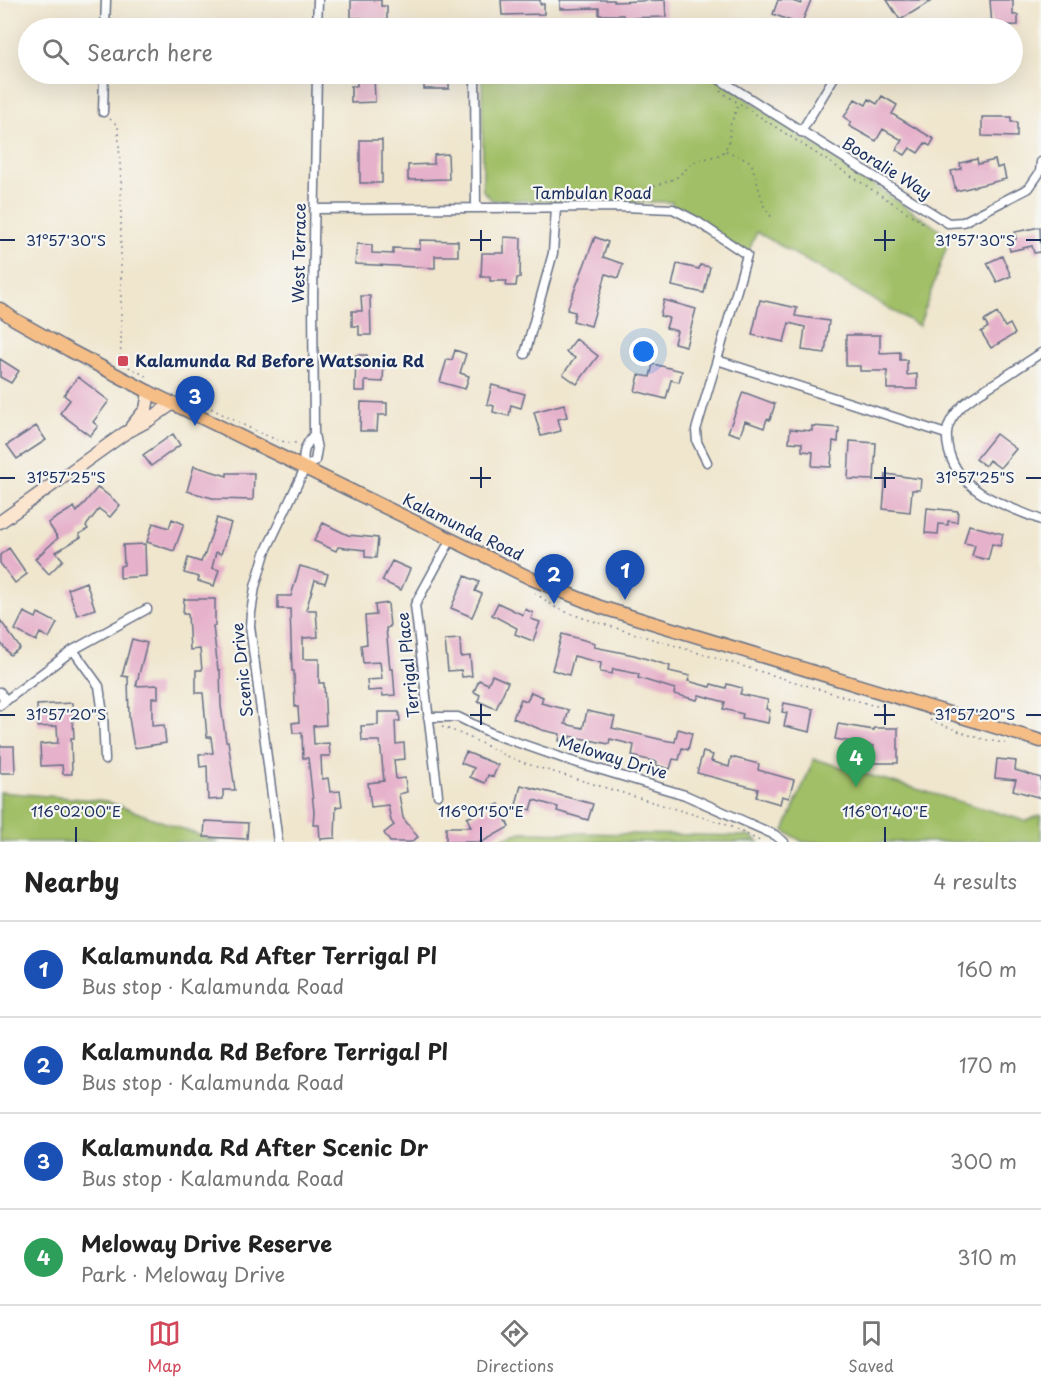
<!DOCTYPE html>
<meta charset="utf-8">
<style>
:root{--surface:#fff;--page:#f2f2f2;--text:#222;--muted:#767676;--line:#e0e0e0;--accent:#d1495b}
body{margin:0;font-family:"Playpen Sans",sans-serif;background:var(--page);color:var(--text)}
.you{position:absolute;left:644px;top:352px;width:21px;height:21px;margin:-15px;border:4px solid #fff;border-radius:50%;background:#1a73e8;box-shadow:0 0 0 9px #1a73e833}
.badge{display:grid;place-items:center;width:39px;height:39px;border-radius:50%;background:var(--accent);color:#fff;font-size:20px;font-weight:700}
.pin{position:absolute;translate:-50% -50px;filter:drop-shadow(0 2px 3px #0008)}
.pin::after{content:'';position:absolute;top:32px;width:21px;height:18px;background:inherit;clip-path:polygon(0 0,100% 0,50% 100%)}
.list{margin:0;padding:0;list-style:none}
h2{display:flex;justify-content:space-between;align-items:center;height:78px;margin:0;padding:0 24px;font-size:26px}
h2 small{font-size:20px;font-weight:400;color:var(--muted)}
.list li{display:grid;grid-template-columns:39px 1fr auto;gap:18px;align-items:center;box-sizing:border-box;height:96px;padding:0 24px;border-top:2px solid var(--line)}
.list b{display:block;font-size:22px;white-space:nowrap}
.list p{margin:0;font-size:20px;white-space:nowrap;color:var(--muted)}
.list em{font-size:20px;font-style:normal;color:var(--muted)}
.icon{flex:none;width:33px;height:33px;fill:none;stroke:currentColor;stroke-width:2;stroke-linecap:round;stroke-linejoin:round}
.map{position:relative;flex:none;width:1041px;height:842px;overflow:hidden}
.search{position:absolute;background:var(--surface);box-shadow:0 6px 24px #0002;left:18px;right:18px;top:18px;height:66px;display:flex;align-items:center;gap:15px;box-sizing:border-box;padding:0 21px;border-radius:33px;color:var(--muted);font-size:22px}
.sheet{height:462px;background:var(--surface)}
nav{display:flex;justify-content:space-around;align-items:center;box-sizing:border-box;height:84px;border-top:2px solid var(--line);background:var(--surface);font-size:16px;color:var(--muted)}
nav a{display:grid;justify-items:center;gap:3px}
nav .on{color:var(--accent)}
.map>svg:first-child{display:block}
.green{fill:#a1bf66;stroke:#5e7762;stroke-width:1.5}
.building{fill:#e6b1ca}
.lines{fill:none;stroke-linecap:round;stroke-linejoin:round}
.street-casing{stroke:#666f85;stroke-width:11}
.secondary-casing{stroke:#666f85;stroke-width:15}
.primary-casing{stroke:#666f85;stroke-width:15}
.path{stroke:#666f85;stroke-width:1.5;stroke-dasharray:1.5 4.5;stroke-linecap:butt}
.street{stroke:#fff;stroke-width:8}
.secondary{stroke:#fbe5cf;stroke-width:12}
.primary{stroke:#f6be87;stroke-width:12}
.ticks{fill:none;stroke:#1b2f5e;stroke-width:2}
.poi-dot{fill:#d1495b;stroke:#f6f6f2;stroke-width:2}
.labels{text-anchor:middle;stroke-width:4.5;stroke-linejoin:round;paint-order:stroke}
.street-label{font-size:16px;fill:#1b2f5e;stroke:#f6f6f2}
.poi-label{font-size:16px;font-weight:bold;fill:#1b2f5e;stroke:#f6f6f2;text-anchor:start}
.ticks-label{font-size:15px;text-anchor:middle;fill:#1b2f5e;stroke:#f6f6f2;stroke-width:4.5;stroke-linejoin:round;paint-order:stroke}
</style>
<div class="map">
<svg width="1041" height="842" viewBox="0 0 1041 842">
<rect width="100%" height="100%" fill="#f6f6f2"/>
<filter id="ink" filterUnits="userSpaceOnUse"><feTurbulence type="fractalNoise" baseFrequency=".0167" numOctaves="2"/><feDisplacementMap in="SourceGraphic" scale="12" xChannelSelector="R" yChannelSelector="G"/><feConvolveMatrix kernelMatrix="1 2 1 2 8 2 1 2 1" color-interpolation-filters="sRGB"/></filter>
<filter id="wash" filterUnits="userSpaceOnUse"><feTurbulence type="fractalNoise" baseFrequency=".008" numOctaves="4" result="noise"/><feDisplacementMap in="SourceGraphic" scale="24" xChannelSelector="R" yChannelSelector="G"/><feGaussianBlur stdDeviation="1.35" result="paint"/><feColorMatrix in="noise" values="0 0 0 0 0 0 0 0 0 0 0 0 0 0 0 0 0 1.4 0 .05"/><feComposite in="paint" operator="in"/></filter>
<g filter="url(#wash)">
<rect width="100%" height="100%" fill="#f0e6ce"/>
<!-- green -->
<path class="green" d="M482 74H711L950 237 919 326 757 232 747 255 673 209 672 202 492 200 483 191Z
M814 759 1026 821 1041 815V842H803L784 831Z
M0 792 106 801 218 842H0Z
M521 832 749 836 759 842H492Z"/>
<g id="blocks">
<!-- building -->
<path class="building" d="M351 0H381V6H387V24H362V18H351Z
M501 0H540V4H544V14L502 15Z
M560 0H614V2L665 0 666 17 624 18 623 15H599V8L560 9Z
M778 0H789L801 4 802 0H811L801 25 773 14Z
M887 0H933L900 20Z
M990 0H1013V15H1018V25L992 26Z
M374 74 375 102 351 103V86H357V75Z
M424 74H449V89H424Z
M882 96 897 105 892 114 934 139 930 146 925 143 918 153 910 148 905 155 896 150 902 140 883 129 876 141 849 126 851 122 844 117 855 99 866 105 869 99 877 104Z
M982 117H1011V122H1017V137L982 136Z
M360 140H382V183H360Z
M448 154 449 179 408 180V165L434 164V155Z
M977 159 978 164 995 160 997 168 1003 166 1006 179 956 191 951 171 961 169 960 163Z
M1040 227 1041 252 1034 253 1032 246 1010 251 1008 241 1016 239 1015 232Z
M504 237 521 238 520 278H517L516 286H506L507 281H490V277H481L482 253H504Z
M595 237 608 242 603 257 623 264 618 278 606 274 591 326 573 321 575 312 567 310Z
M420 240 458 241V256H435V268L355 264 357 244 372 245V253L393 254V248L420 249Z
M1002 256 1011 276 997 282 987 263Z
M677 264 699 269 700 265 710 267 704 293 672 286Z
M361 296H370L371 335H359V326H352V311H362Z
M664 300 696 309 686 346 674 343 677 331 666 328 669 318 660 316Z
M760 300 797 308 795 316 829 321 825 353 802 350 805 327 789 323 784 342 752 335Z
M997 313 1005 327 1010 324 1015 334 991 348 981 332 988 327 984 321Z
M846 335H880V353L900 352V360H907V375L917 374V389H887V371H860V366H846Z
M576 339 598 356 577 384 563 374 575 358 566 352Z
M455 350 466 354 460 373 469 376 465 389 440 382 447 359 452 360Z
M356 355H367V360H384L383 382 365 381V391H355Z
M0 359 19 371 11 383 0 377Z
M653 364 682 371 679 382 671 380 666 399 635 391 639 375 650 377Z
M78 377 109 401 93 422 98 426 90 436 60 413 70 400 64 395Z
M492 385 525 394 521 408 511 405 509 416 493 412 494 406 487 404Z
M743 392 775 404 770 420 767 419 764 428 745 421 740 436 728 432Z
M361 402 387 403V415H378L377 431H360Z
M564 404 567 417 558 419 561 431 541 436 534 412Z
M36 426 46 440 17 459 7 445Z
M812 426 839 428 838 442 833 441 831 467 812 466 813 452 802 451V443L789 442 790 429 812 431Z
M173 434 180 445 151 466 143 455Z
M996 434 1016 449 1000 468 989 460 985 466 976 459Z
M850 441 876 443 874 480 848 479Z
M194 466 227 476V473H254L253 500 216 499 187 491Z
M886 474 921 479 920 490H912L910 512 883 509Z
M98 487 120 505 110 517 99 509 86 526 88 529 79 534 81 537 56 552 63 560 49 574 35 559 58 538 48 523 74 507 77 512Z
M927 508 958 511 957 522 948 521V525L939 524 938 534 925 533Z
M217 518 231 523 221 554 216 552 212 568 219 570 214 586 198 581 199 577 184 573 188 558 201 562 203 557H204Z
M172 519 184 524 174 551 147 542 153 523 169 528Z
M323 523 348 535 378 538 376 558 365 557V550L338 547 336 551 314 541Z
M969 525 1003 534 1000 546 992 544 988 560 972 556 975 545 964 543Z
M145 544 146 576 120 578V566L124 565 123 545Z
M9 548 27 574 15 583 0 563V555Z
M392 561 410 569 401 590 382 581Z
M300 566 328 574 325 583 315 580 306 610H316L318 637 303 638V659H319V683H324L326 725 313 726 314 744 329 743 330 756H321L322 779 328 778 330 792 340 791 342 806 336 807 335 838 320 839 319 825H313L314 812 310 774 308 758H303L302 733H293L292 723 299 722 298 707H295L294 671H292L290 609H278V596H291Z
M465 576 479 582 475 591 482 594 472 617 451 608Z
M86 582 95 609 77 615 68 589Z
M184 599H215V626H213L218 670H220L221 706 226 741H228L235 790H223V799L208 800 207 766 200 767 199 754 213 753 211 737H207L203 693H196V670H202L200 649 190 650 188 614H183Z
M388 603 390 627 386 628 390 669H393L395 695 383 696 382 690 368 691 367 680 382 679 380 662 363 663 361 645 367 644 365 616 376 615 375 605Z
M498 603 523 615 525 609 533 613 531 619 540 622 533 641 515 634 517 628 492 615Z
M24 612 36 618 38 613 57 623 49 638 40 633 36 641 15 630Z
M0 620 20 648 10 655 0 642Z
M562 634 595 643 594 647 634 655 670 666 669 671 690 676 688 681 710 687 711 684 726 688 727 684 742 688 740 694 768 700 766 709 770 710 768 723 742 718 743 714 723 709 725 702 699 695 697 700 674 694 675 689 638 678 639 674 613 669 612 674 600 672 601 663 574 656 569 675 552 670Z
M132 639 147 643 136 686 158 685V698H152V726L164 725 166 743 134 748 129 718 128 677 122 676Z
M460 639 461 657 470 656 472 676 462 677 461 670 448 671 445 640Z
M492 675 508 682 496 709 478 701 480 695 474 692 479 680 488 684Z
M531 692 543 697 541 703 569 710 565 724 583 728 587 711 615 717 612 728 663 740 675 742 678 729 692 733 688 750 682 748 679 760 673 759 670 769 656 765 657 762 632 756 634 745 610 739 609 744 570 736 568 743 559 741 560 734 542 730 513 718 521 699 527 701Z
M72 703 74 738H71L72 774H63L62 765 41 766 40 744 58 743 57 726 38 727 37 705Z
M784 703 814 709 810 732 784 726 787 713 782 712Z
M378 712H399L400 721H395L396 744 404 743 405 759 394 760 396 779 405 778 407 792 399 794 403 818 418 837 411 842H390L384 833 394 825 391 821 388 805 371 807 368 783 384 781 380 741H362L361 726 378 725Z
M838 724 874 730V728H898V763H874V746L835 739Z
M0 746H14L15 773H0Z
M466 752 498 765 493 777 488 775 485 783 470 777 474 768 461 763Z
M703 752 713 755 711 761 729 767 731 757 759 764 758 770 794 780 789 798 782 796 780 804 756 797 758 789 697 773Z
M997 759 1016 761 1015 770 1041 778V798L1013 790 1016 780 995 778Z
M521 785 593 804 588 820 557 811 558 807 534 800 531 810 516 805Z
M499 804 509 827 482 842H446V827H471L467 818Z
M205 821 248 823 247 839 204 837Z"/>
</g>
</g>
<g filter="url(#ink)">
<use href="#blocks" fill-opacity="0" stroke="#666f85" stroke-width="1.5"/>
<g class="lines">
<defs>
<path id="street" d="M105 28 106 0
M317 28 318 0
M475 74 476 208
M711 74 948 223 963 222 1029 188 1040 172 1041 162
M103 112 104 74
M801 132 836 74
M315 209 623 207 673 209 698 222 747 255 717 360 946 434
M1041 353C1023 365 1005 377 987 388 979 394 968 399 961 407 947 422 944 432 949 452 961 494 1005 505 1041 520
M525 354 553 253 556 208
M707 462 697 442 696 430 717 360
M305 468C301 453 305 446 314 434
M73 650 99 686 103 714 105 760
M0 692 6 701
M0 705 73 650 147 609
M428 717H458L493 734 568 760 685 795 775 835 784 842
M438 795 415 605 451 539
M278 842 250 626 251 613 255 587 265 553 305 468 315 461 317 449 314 434 313 297 317 74"/>
<path id="secondary" d="M132 426 146 409 149 392
M0 522 125 433 149 420 173 403"/>
<path id="primary" d="M0 309 14 319 69 350 149 392 532 579 600 607 1041 741"/>
</defs>
<!-- street casing -->
<use href="#street" class="street-casing"/>
<!-- secondary casing -->
<use href="#secondary" class="secondary-casing"/>
<!-- primary casing -->
<use href="#primary" class="primary-casing"/>
<!-- path -->
<path class="path" d="M720 91 922 222 923 220
M110 119 118 126 121 182V347L119 362 146 376
M726 151 748 160 752 165 764 206 772 218
M626 197 676 178 694 162 722 154 729 143 730 126 738 105
M206 406C224 414 283 449 298 442
M535 593 558 609 586 619 875 706 883 705
M930 720C956 730 977 740 1005 743
M442 727C472 736 498 754 527 764L725 824 762 842"/>
<!-- street -->
<use href="#street" class="street"/>
<!-- secondary -->
<use href="#secondary" class="secondary"/>
<!-- primary -->
<use href="#primary" class="primary"/>
</g>
</g>
<!-- ticks -->
<path class="ticks" d="M481 230V251M885 230V251M0 240H15M470 240H491M874 240H895M1026 240H1041M481 467V488M885 467V488M0 478H15M470 478H491M874 478H895M1026 478H1041M481 704V725M885 704V725M0 715H15M470 715H491M874 715H895M1026 715H1041M76 827V842M481 827V842M885 827V842"/>
<!-- markers -->
<rect class="poi-dot" x="117" y="355" width="12" height="12" rx="3"/>
<g class="labels">
<!-- street labels -->
<g class="street-label">
<text transform="translate(887 168) rotate(32)" y="6">Booralie Way</text>
<text x="592" y="199">Tambulan Road</text>
<text transform="translate(299 253) rotate(-89)" y="6">West Terrace</text>
<text transform="translate(463 527) rotate(26)" y="6">Kalamunda Road</text>
<text transform="translate(408 665) rotate(-96)" y="6">Terrigal Place</text>
<text transform="translate(242 670) rotate(-96)" y="6">Scenic Drive</text>
<text transform="translate(613 757) rotate(17)" y="6">Meloway Drive</text>
</g>
<!-- poi labels -->
<g class="poi-label">
<text x="135" y="367">Kalamunda Rd Before Watsonia Rd</text>
</g>
</g>
<g class="ticks-label">
<text x="975" y="246">31°57'30"S</text>
<text x="66" y="246">31°57'30"S</text>
<text x="975" y="483">31°57'25"S</text>
<text x="66" y="483">31°57'25"S</text>
<text x="975" y="720">31°57'20"S</text>
<text x="66" y="720">31°57'20"S</text>
<text x="76" y="817">116°02'00"E</text>
<text x="481" y="817">116°01'50"E</text>
<text x="885" y="817">116°01'40"E</text>
</g>
</svg>
<div class="you"></div>
<div class="pin badge" style="left:625px;top:600px;background:#1a4fb4">1</div>
<div class="pin badge" style="left:554px;top:604px;background:#1a4fb4">2</div>
<div class="pin badge" style="left:195px;top:426px;background:#1a4fb4">3</div>
<div class="pin badge" style="left:856px;top:787px;background:#2e9e5b">4</div>
<div class="search"><svg class="icon" aria-label="search" viewBox="0 0 24 24"><circle cx="10" cy="10" r="6"/><path d="M15 15l6 6"/></svg>Search here</div>
</div>
<section class="sheet">
<h2>Nearby<small>4 results</small></h2>
<ul class="list">
<li><span class="badge" style="background:#1a4fb4">1</span><div><b>Kalamunda Rd After Terrigal Pl</b><p>Bus stop · Kalamunda Road</p></div><em>160 m</em></li>
<li><span class="badge" style="background:#1a4fb4">2</span><div><b>Kalamunda Rd Before Terrigal Pl</b><p>Bus stop · Kalamunda Road</p></div><em>170 m</em></li>
<li><span class="badge" style="background:#1a4fb4">3</span><div><b>Kalamunda Rd After Scenic Dr</b><p>Bus stop · Kalamunda Road</p></div><em>300 m</em></li>
<li><span class="badge" style="background:#2e9e5b">4</span><div><b>Meloway Drive Reserve</b><p>Park · Meloway Drive</p></div><em>310 m</em></li>
</ul>
</section>
<nav>
<a class="on"><svg class="icon" aria-label="map" viewBox="0 0 24 24"><path d="M3 6l6-2 6 2 6-2v14l-6 2-6-2-6 2zM9 4v14M15 6v14"/></svg>Map</a>
<a><svg class="icon" aria-label="directions" viewBox="0 0 24 24"><path d="M12 3l9 9-9 9-9-9zM9 14v-3h6M13 9l2 2-2 2"/></svg>Directions</a>
<a><svg class="icon" aria-label="saved" viewBox="0 0 24 24"><path d="M7 4h10v16l-5-4-5 4z"/></svg>Saved</a>
</nav>
